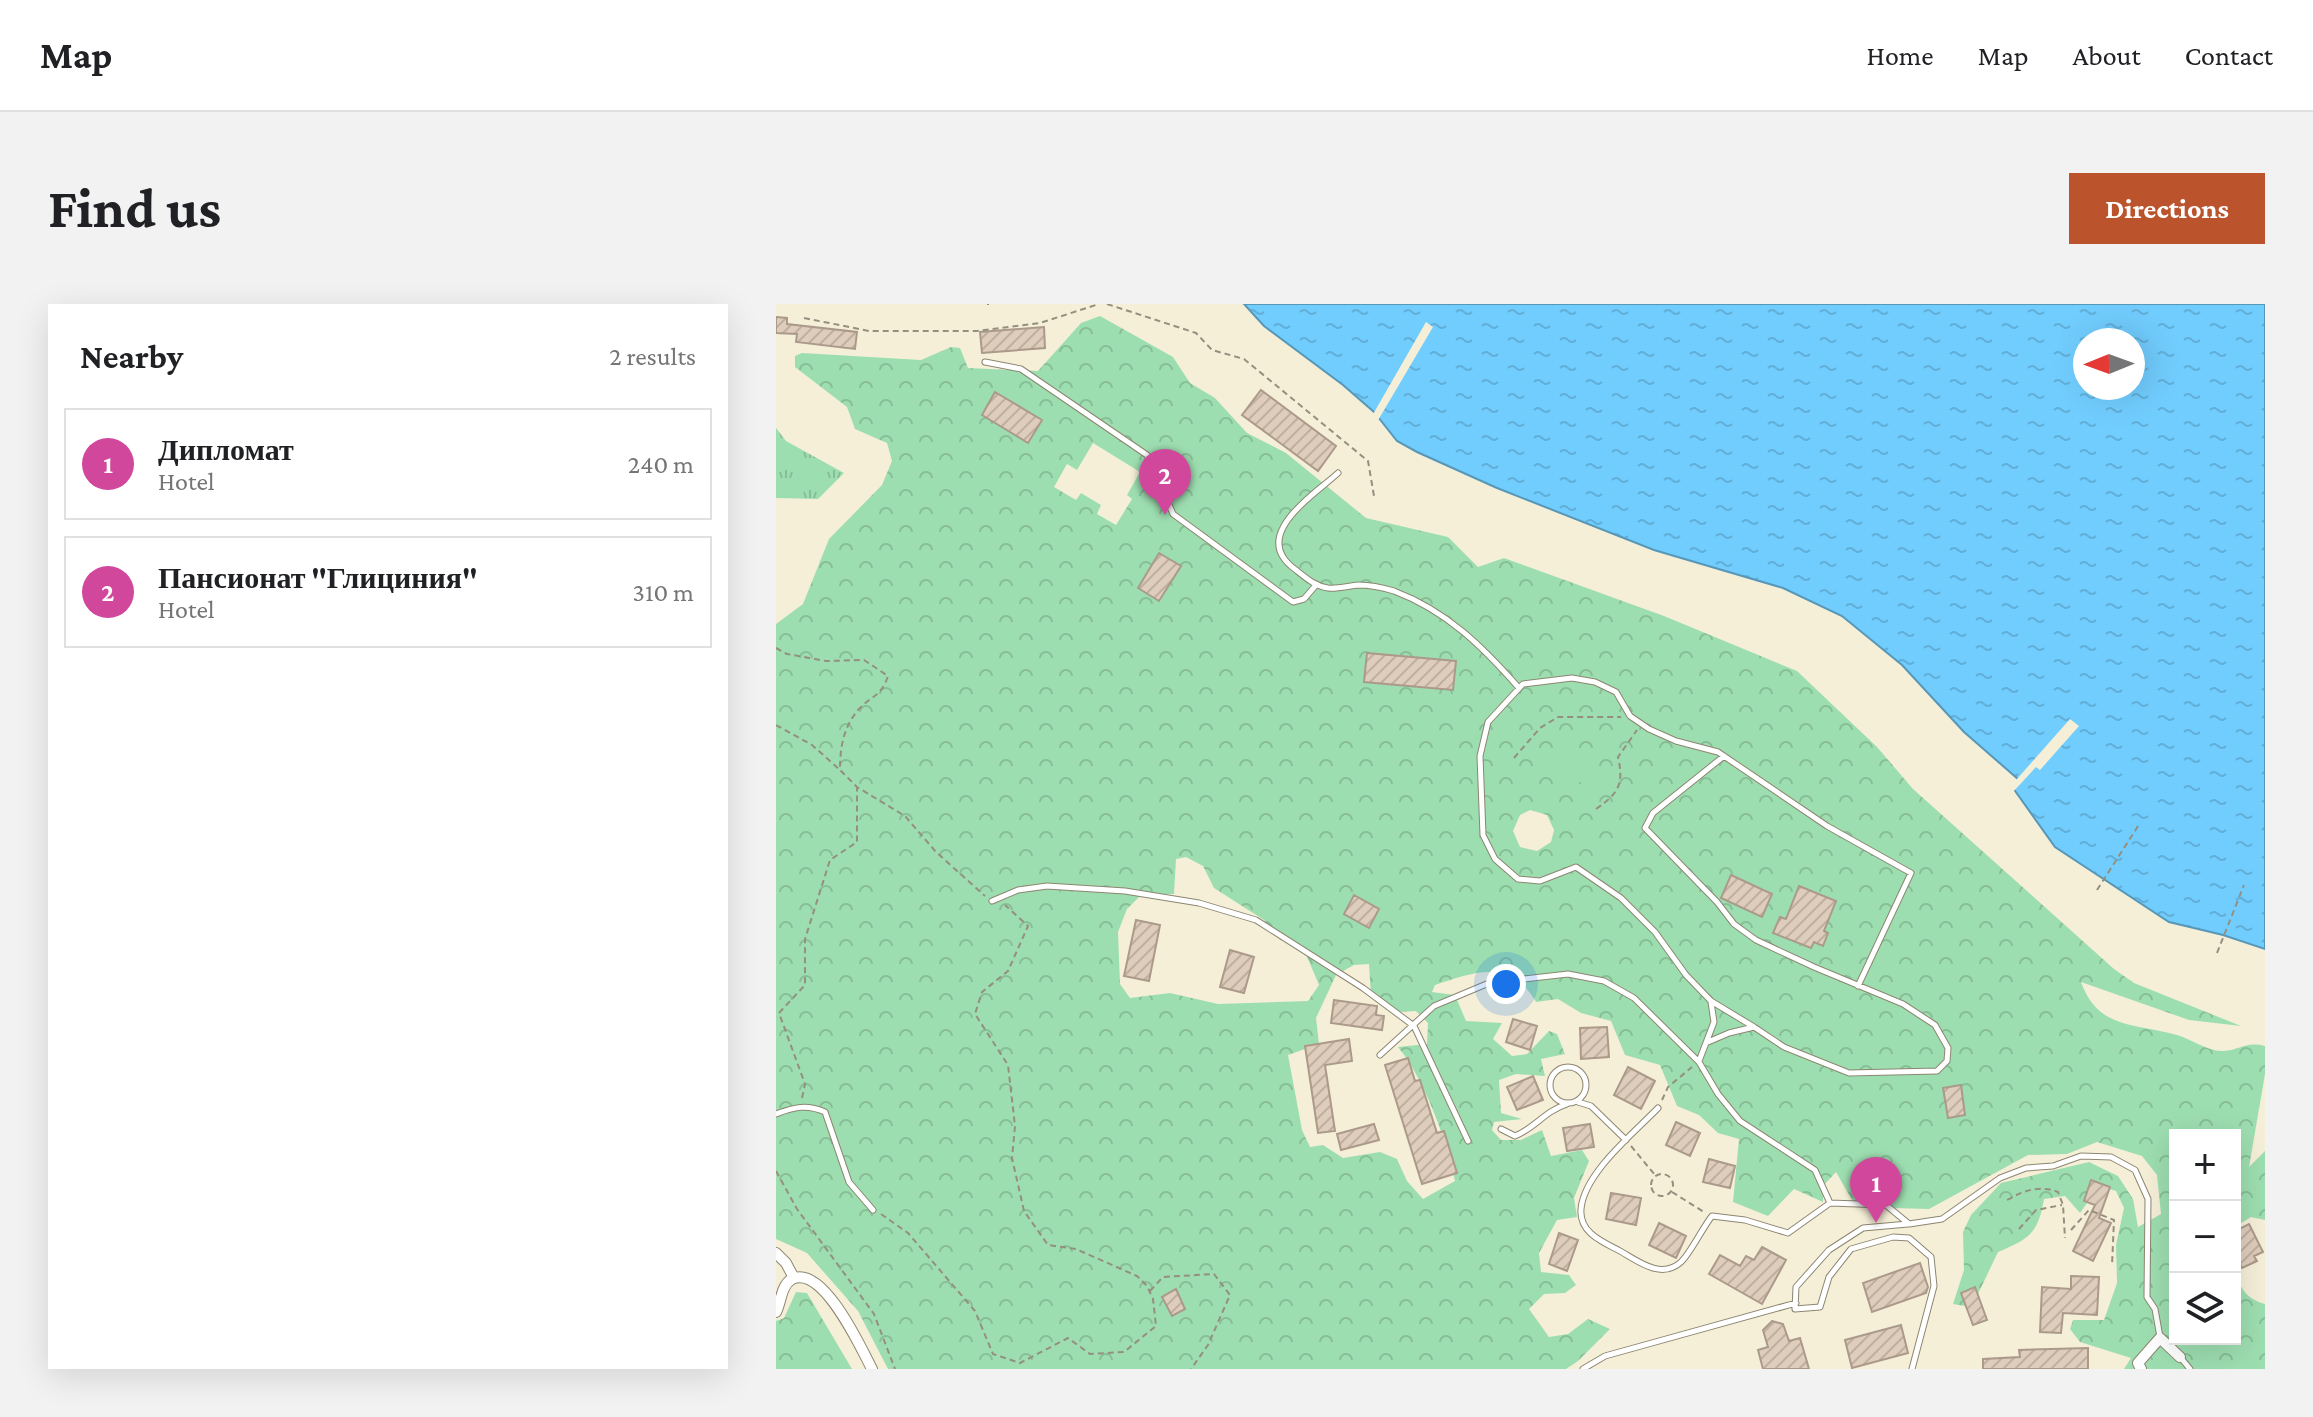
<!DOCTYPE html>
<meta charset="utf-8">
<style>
:root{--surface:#fff;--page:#f2f2f2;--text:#202124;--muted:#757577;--line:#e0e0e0;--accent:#bb542c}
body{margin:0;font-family:"Crimson Pro",serif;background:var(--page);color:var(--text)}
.controls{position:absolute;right:24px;bottom:24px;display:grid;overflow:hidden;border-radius:0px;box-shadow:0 8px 32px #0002}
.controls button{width:72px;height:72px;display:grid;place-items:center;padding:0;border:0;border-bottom:2px solid var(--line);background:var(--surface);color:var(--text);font:40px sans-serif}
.compass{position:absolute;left:1297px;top:24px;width:72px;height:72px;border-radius:50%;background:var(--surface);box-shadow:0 8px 32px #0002;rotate:269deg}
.you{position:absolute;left:730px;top:680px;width:28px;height:28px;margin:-20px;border:6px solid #fff;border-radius:50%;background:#1a73e8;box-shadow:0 0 0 12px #1a73e833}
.badge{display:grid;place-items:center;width:52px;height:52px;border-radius:50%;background:var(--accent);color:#fff;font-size:26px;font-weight:700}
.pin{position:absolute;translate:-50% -66px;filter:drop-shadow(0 2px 4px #0008)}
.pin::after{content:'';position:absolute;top:42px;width:28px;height:24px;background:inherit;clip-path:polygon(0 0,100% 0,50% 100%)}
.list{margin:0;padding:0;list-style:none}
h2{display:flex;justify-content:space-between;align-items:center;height:104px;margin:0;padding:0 32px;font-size:34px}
h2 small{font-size:26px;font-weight:400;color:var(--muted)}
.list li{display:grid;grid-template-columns:52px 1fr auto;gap:24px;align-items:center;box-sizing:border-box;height:112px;margin:0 16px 16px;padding:0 16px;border:2px solid var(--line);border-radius:0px}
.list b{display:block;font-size:30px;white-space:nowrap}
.list p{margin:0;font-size:26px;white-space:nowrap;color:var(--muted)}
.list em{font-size:26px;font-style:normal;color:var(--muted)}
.icon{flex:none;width:44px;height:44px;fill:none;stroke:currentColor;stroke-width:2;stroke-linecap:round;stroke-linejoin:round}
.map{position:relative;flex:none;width:1489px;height:1065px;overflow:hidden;border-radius:0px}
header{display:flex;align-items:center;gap:48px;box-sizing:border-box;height:112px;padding:0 40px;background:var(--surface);border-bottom:2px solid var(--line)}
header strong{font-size:38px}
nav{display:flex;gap:44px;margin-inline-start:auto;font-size:28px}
.intro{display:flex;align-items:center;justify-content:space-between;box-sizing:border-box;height:192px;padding:0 48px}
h1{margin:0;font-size:56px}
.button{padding:20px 36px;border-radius:0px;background:var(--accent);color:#fff;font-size:28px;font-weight:700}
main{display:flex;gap:48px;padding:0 48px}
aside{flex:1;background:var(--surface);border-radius:0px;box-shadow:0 8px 32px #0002}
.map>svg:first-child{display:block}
.grass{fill:url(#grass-tufts)}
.forest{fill:url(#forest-crowns);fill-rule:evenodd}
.park{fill:#9ddeb0}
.water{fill:url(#water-ripples);stroke:#5797b7;stroke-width:2;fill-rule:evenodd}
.pier{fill:#f6efd8}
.building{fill:url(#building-hatch);stroke:#ab9a89;stroke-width:2}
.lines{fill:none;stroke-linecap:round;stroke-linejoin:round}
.lane-casing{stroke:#8c8671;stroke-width:7}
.street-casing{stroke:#8c8671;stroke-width:12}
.path{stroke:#948f7f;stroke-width:2;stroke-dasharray:6 4;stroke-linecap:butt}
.lane{stroke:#fff;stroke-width:5}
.street{stroke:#fff;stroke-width:10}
</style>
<header>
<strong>Map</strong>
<nav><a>Home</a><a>Map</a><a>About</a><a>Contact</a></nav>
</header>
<div class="intro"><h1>Find us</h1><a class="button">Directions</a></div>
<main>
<aside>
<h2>Nearby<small>2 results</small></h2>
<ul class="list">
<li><span class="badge" style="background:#d1479c">1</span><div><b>Дипломат</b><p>Hotel</p></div><em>240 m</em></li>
<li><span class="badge" style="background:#d1479c">2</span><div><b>Пансионат &quot;Глициния&quot;</b><p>Hotel</p></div><em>310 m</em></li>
</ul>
</aside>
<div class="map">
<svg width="1489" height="1065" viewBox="0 0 1489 1065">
<defs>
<pattern id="grass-tufts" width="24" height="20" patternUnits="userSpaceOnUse" patternTransform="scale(2)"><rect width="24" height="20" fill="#9ddeb0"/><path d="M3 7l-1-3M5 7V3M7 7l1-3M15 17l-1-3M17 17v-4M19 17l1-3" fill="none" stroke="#87be96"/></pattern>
<pattern id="forest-crowns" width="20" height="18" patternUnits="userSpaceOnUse" patternTransform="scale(2)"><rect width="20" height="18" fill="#9ddeb0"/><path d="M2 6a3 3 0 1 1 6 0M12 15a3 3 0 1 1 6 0" fill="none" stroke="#87be96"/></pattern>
<pattern id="water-ripples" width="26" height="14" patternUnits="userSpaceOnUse" patternTransform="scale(2)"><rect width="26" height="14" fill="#71cdfe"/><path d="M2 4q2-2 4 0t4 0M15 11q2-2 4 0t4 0" fill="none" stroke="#61afd9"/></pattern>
<pattern id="building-hatch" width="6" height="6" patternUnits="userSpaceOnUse" patternTransform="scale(2)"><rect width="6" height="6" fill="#dfcdbb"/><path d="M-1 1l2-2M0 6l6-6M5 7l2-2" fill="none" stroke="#bfafa0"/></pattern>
</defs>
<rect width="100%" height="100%" fill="#f6efd8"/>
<!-- grass -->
<path class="grass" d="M0 124 10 137 68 169 42 195 0 194Z"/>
<!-- forest -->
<path class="forest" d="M324 12 397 53 414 79 439 94 471 129 510 149 590 214 672 233 702 263 728 254 888 312 1021 367 1101 443 1137 485 1338 665 1358 679 1465 722 1413 716 1305 678C1322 726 1360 719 1401 731 1415 735 1433 748 1447 747 1465 746 1469 737 1489 742V770L1473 863 1489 847V916L1475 913 1459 923V831H1399V1035H1459V971C1467 987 1471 995 1489 1000V1065H1348L1355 1054 1304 1038 1294 1025 1297 1016H1328L1341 979 1340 941 1348 904 1340 887 1323 882 1304 909 1289 892 1268 895C1262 930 1253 935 1222 948L1201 992 1189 1002 1177 1000 1188 966 1187 928 1195 911 1225 879 1313 858 1342 872 1357 895 1362 923 1385 910 1381 871 1366 852 1321 838 1291 850 1252 851 1153 905 1080 903 1060 868 1047 882V898L1018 885 992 912 957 898 963 835 942 829 923 811 901 802 884 761 849 751 835 717 805 709 782 695 760 698C734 654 699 668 659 681L656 688 679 691 690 717 726 719 717 735 736 752 751 750 773 727 781 730 789 750 765 755 769 772 740 770 723 776 725 809 746 815 718 818 716 826 725 836H745L766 826 775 852 806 846 813 857 798 894 801 913 781 916 763 949 765 968 793 971 800 981 789 989 768 990 753 1005 773 1033 792 1030 812 1015 834 1025 802 1057 790 1065H112L82 1007 31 949 0 935V320L27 300 53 235 106 181 116 157 111 139 79 125 71 103 19 63V52L26 49 145 56 175 43 184 44 192 64 262 67 305 19ZM219 89 252 139 206 111ZM317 139 364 168 351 191 356 195 340 221 321 210 325 201 305 189 300 196 278 183 291 160 301 166ZM383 249 404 263 384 297 362 284ZM591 349 679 357 677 386 589 378ZM754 506 771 511 778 526 775 538 761 547 744 543 737 527 744 511ZM410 553 427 562 438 584 488 616 504 636 526 641 543 681 532 697 442 700 394 689 354 694 344 680 342 628 351 605 365 591 398 590 400 555ZM1023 582 1060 598 1048 627 1052 629 1047 641 1038 638 1034 644 998 629 1004 613 1010 615ZM593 660 595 692 621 708 640 707 652 719 651 740 622 743C648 774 671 837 679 877L647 895 631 877 621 855 604 848 567 854 547 841 534 843 526 826 512 751 543 740 540 714 560 671 578 661Z
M20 988 31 989 76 1065H0V1017L8 1014Z"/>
<!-- park -->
<path class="park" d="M786 445 826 465 816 484 776 464Z"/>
<!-- water -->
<path class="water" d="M468 0H1489V645L1447 631 1393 618 1279 543 1237 484 1243 476 1188 428 1126 361 1066 312 1007 284 878 246 721 184 641 148 621 137 598 108 567 81 488 22ZM1309 36H1357V84H1309Z"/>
<!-- pier -->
<path class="pier" d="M650 18 657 23 601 118 596 112Z
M1294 415 1303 422 1264 466 1260 463 1236 489 1233 484Z"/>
<!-- building -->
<path class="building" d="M0 13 11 14V20L81 28 79 45 20 38 21 30 0 29Z
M268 23 269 44 206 49 204 28Z
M485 86 560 142 542 167 466 111Z
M219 88 266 116 252 139 206 111Z
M383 249 405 262 383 297 362 284Z
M591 349 680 357 677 386 588 378Z
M955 571 996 590 986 613 945 594Z
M1023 582 1060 597 1048 627 1052 629 1047 642 1038 638 1035 644 997 629 1004 613 1010 615Z
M578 591 603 605 593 624 568 610Z
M360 616 384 621 373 677 348 672Z
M454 646 478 653 468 689 444 683Z
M558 696 601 702 600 711 608 712 606 726 555 719Z
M737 715 761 722 754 746 730 738Z
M831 723 833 753 805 755 804 724Z
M573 735 576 757 549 761 559 827 542 829 529 742Z
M632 754 639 777 644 776 661 829 668 827 681 869 646 880 609 761Z
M852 763 879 777 865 805 838 791Z
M757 772 767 796 741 806 731 783Z
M1185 781 1189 811 1172 814 1167 784Z
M900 818 924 829 914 852 890 841Z
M598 820 603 836 565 846 561 830Z
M814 820 818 843 791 847 787 824Z
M933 855 959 862 954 884 927 878Z
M1315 876 1334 883 1323 914 1335 919 1317 957 1297 947 1319 901 1308 897Z
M835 889 865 894 860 921 830 915Z
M883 919 910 932 900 954 873 941Z
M1473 920 1487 948 1478 952 1481 957 1466 964 1459 951V927Z
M783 929 802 936 791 967 773 960Z
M986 943 1010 956 986 1000 933 970 944 951 964 962 970 952 978 956Z
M1144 959 1152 983 1150 989 1096 1008 1087 979Z
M1295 972 1323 973 1321 1011 1287 1009 1285 1029 1264 1028 1266 983 1295 985Z
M1199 983 1211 1016 1197 1021 1185 989Z
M400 985 409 1005 396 1012 386 993Z
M996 1017 1007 1020 1013 1037 1024 1034 1033 1065H987L982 1046 992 1043 987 1026Z
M1125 1021 1132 1049 1076 1064 1069 1036Z
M1312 1044V1065H1207V1055L1244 1053 1243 1046Z"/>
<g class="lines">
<defs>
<path id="lane" d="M209 58 245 65 371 151 397 210 517 298 528 295 540 281
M562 169C537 192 472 232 520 266 530 274 539 282 552 284 561 285 572 282 582 281 593 281 608 284 618 287 671 307 707 343 743 384
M216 597 242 586 271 582 349 587 423 599 480 616 587 684 638 722 692 837
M978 723 935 697 910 671 879 628 845 594 800 563 764 577 742 575 719 555 707 531 704 452 712 418 747 380 796 374 819 378 840 388 854 412 873 425 900 437 942 448 1051 522 1135 569 1082 682
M932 738 953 729 978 723 1008 743 1073 769 1161 767 1171 757 1172 744 1159 721 1127 700 1038 663 980 636 958 620 941 598 869 524 877 509 948 452
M604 751 658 702 713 679 792 670 828 677 858 694 923 758 942 790 964 817 1039 866 1054 899
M923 757 938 718 935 698
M774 781a18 18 0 1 1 36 0a18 18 0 1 1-36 0Z
M802 798 815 802 850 836
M882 804C858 829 808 869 805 905 803 929 827 938 844 947 862 957 885 976 905 958 914 950 927 923 936 912L969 916 1012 929 1054 899 1110 901 1133 920 1166 915 1224 874 1250 864 1277 862 1305 852 1335 853 1359 866 1372 895 1371 993 1379 1005 1384 1033
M0 810C18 803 31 800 49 808L73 878 97 906
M725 825 739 832C761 823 767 808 791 800
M1132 920 1087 924 1053 946 1020 983 1019 1005 1044 1003 1053 973 1075 945 1117 933 1133 934 1155 953 1158 982 1136 1065
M1405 1054 1414 1065
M807 1065 829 1052 1020 999"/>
<path id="street" d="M0 949 10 959 18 974
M0 1008C5 999 5 981 16 975 47 960 85 1044 96 1065
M1365 1065 1362 1059 1384 1034 1404 1053"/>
</defs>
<!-- lane casing -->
<use href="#lane" class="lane-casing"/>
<!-- street casing -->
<use href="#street" class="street-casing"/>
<!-- path -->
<path class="path" d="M331 0 420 29 436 46 468 55 592 157 598 192
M212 1V0
M28 14 93 27H201L264 19 323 0
M0 344 11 350 50 357 88 356 112 372C105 393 96 391 83 405 67 423 64 444 64 466L81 483 129 512 160 548 209 592
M0 421 36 441 63 465
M738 454 764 424 782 413H845
M820 505C843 489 848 480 842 453L861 426
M1321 586 1364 519
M1441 649 1468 581
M26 794 29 780 3 709 29 681V635L54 556 81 538V483
M886 796 892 783 916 763
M855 842 879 871
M0 867 21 905 98 1010 119 1065
M875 881a11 11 0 1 1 22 0a11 11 0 1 1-22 0Z
M896 888 928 908
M1231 896C1249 886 1263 881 1282 888L1287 901 1289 934
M105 910 132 929 199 1007 217 1050 244 1059 292 1034 314 1050 348 1048 380 1022 377 995 371 982 361 972 300 945 272 941 248 907 236 854 239 822 232 761 199 710 206 688 232 667 252 622 229 601
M1243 925 1260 906 1286 901
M1295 926 1313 906 1338 916 1336 962
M374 987 387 973 438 970 454 991 432 1041 415 1065"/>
<!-- lane -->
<use href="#lane" class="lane"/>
<!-- street -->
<use href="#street" class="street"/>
</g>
</svg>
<div class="controls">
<button>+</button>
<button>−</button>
<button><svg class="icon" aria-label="layers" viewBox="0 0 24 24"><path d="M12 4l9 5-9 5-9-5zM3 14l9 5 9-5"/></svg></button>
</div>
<svg class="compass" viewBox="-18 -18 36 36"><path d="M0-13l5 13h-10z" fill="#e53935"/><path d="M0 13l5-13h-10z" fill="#757577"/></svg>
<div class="you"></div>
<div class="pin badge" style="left:1100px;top:919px;background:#d1479c">1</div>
<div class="pin badge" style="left:389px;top:211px;background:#d1479c">2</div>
</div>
</main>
